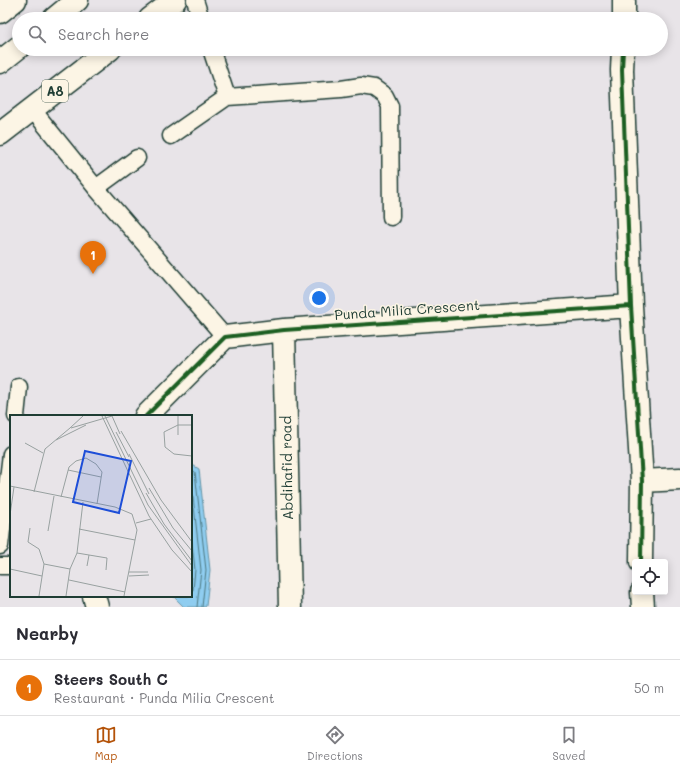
<!DOCTYPE html>
<meta charset="utf-8">
<style>
:root{--surface:#fff;--page:#f7f7f7;--text:#2b2b33;--muted:#7c7c81;--line:#e1e1e2;--accent:#b45309}
body{margin:0;font-family:Mali,sans-serif;background:var(--page);color:var(--text)}
.controls{position:absolute;right:12px;bottom:12px;display:grid;overflow:hidden;border-radius:4px;box-shadow:0 2px 10px #0003}
.controls button{width:36px;height:36px;display:grid;place-items:center;padding:0;border:0;border-bottom:1px solid var(--line);background:var(--surface);color:var(--text);font:20px sans-serif}
.you{position:absolute;left:319px;top:298px;width:14px;height:14px;margin:-10px;border:3px solid #fff;border-radius:50%;background:#1a73e8;box-shadow:0 0 0 6px #1a73e833}
.badge{display:grid;place-items:center;width:26px;height:26px;border-radius:50%;background:var(--accent);color:#fff;font-size:13px;font-weight:700}
.pin{position:absolute;translate:-50% -33px;filter:drop-shadow(0 1px 2px #0008)}
.pin::after{content:'';position:absolute;top:21px;width:14px;height:12px;background:inherit;clip-path:polygon(0 0,100% 0,50% 100%)}
.list{margin:0;padding:0;list-style:none}
h2{display:flex;justify-content:space-between;align-items:center;height:52px;margin:0;padding:0 16px;font-size:17px}
h2 small{font-size:13px;font-weight:400;color:var(--muted)}
.list li{display:grid;grid-template-columns:26px 1fr auto;gap:12px;align-items:center;box-sizing:border-box;height:56px;padding:0 16px;border-top:1px solid var(--line)}
.list b{display:block;font-size:15px;white-space:nowrap}
.list p{margin:0;font-size:13px;white-space:nowrap;color:var(--muted)}
.list em{font-size:13px;font-style:normal;color:var(--muted)}
.icon{flex:none;width:22px;height:22px;fill:none;stroke:currentColor;stroke-width:2;stroke-linecap:round;stroke-linejoin:round}
.map{position:relative;flex:none;width:680px;height:607px;overflow:hidden}
.search{position:absolute;background:var(--surface);box-shadow:0 2px 10px #0003;left:12px;right:12px;top:12px;height:44px;display:flex;align-items:center;gap:10px;box-sizing:border-box;padding:0 14px;border-radius:22px;color:var(--muted);font-size:15px}
.sheet{height:108px;background:var(--surface)}
nav{display:flex;justify-content:space-around;align-items:center;box-sizing:border-box;height:56px;border-top:1px solid var(--line);background:var(--surface);font-size:11px;color:var(--muted)}
nav a{display:grid;justify-items:center;gap:2px}
nav .on{color:var(--accent)}
.map>svg:first-child{display:block}
.water{fill:#8fcdf0;stroke:#6293a5}
.lines{fill:none;stroke-linecap:round;stroke-linejoin:round}
.shore{stroke:#4c777f;stroke-width:1}
.lane-casing{stroke:#1f3d34;stroke-width:19}
.street-casing{stroke:#1f3d34;stroke-width:25}
.highway-casing{stroke:#1f3d34;stroke-width:25}
.lane{stroke:#fcf5e5;stroke-width:16}
.street{stroke:#fcf5e5;stroke-width:22}
.highway{stroke:#fcf5e5;stroke-width:22}
.cycleway-casing{stroke:#fcf5e5;stroke-width:6}
.cycleway{stroke:#1b5e20;stroke-width:4}
.labels{text-anchor:middle;stroke-width:3;stroke-linejoin:round;paint-order:stroke}
.shield{fill:#fcf5e5;stroke:#617469;stroke-width:1}
.shield-label{font-size:13px;font-weight:bold;fill:#1f3d34}
.street-label{font-size:14px;fill:#1f3d34;stroke:#fcf5e5}
.inset-road{fill:none;stroke:#98a1a0;stroke-width:1}
.view{fill:#1d4ed8;fill-opacity:0.15;stroke:#1d4ed8;stroke-width:2}
.inset-edge{fill:none;stroke:#1f3d34;stroke-width:2}
</style>
<div class="map">
<svg width="680" height="607" viewBox="0 0 680 607">
<rect width="100%" height="100%" fill="#e8e4e8"/>
<filter id="ink" filterUnits="userSpaceOnUse"><feTurbulence type="fractalNoise" baseFrequency=".025" numOctaves="2"/><feDisplacementMap in="SourceGraphic" scale="8" xChannelSelector="R" yChannelSelector="G"/><feConvolveMatrix kernelMatrix="1 2 1 2 8 2 1 2 1" color-interpolation-filters="sRGB"/></filter>
<g filter="url(#ink)">
<!-- water -->
<path class="water" d="M191 464 199 469 210 570 206 606 205 607H184L173 596H191Z"/>
<g class="lines">
<!-- shore -->
<path class="shore" d="M191 468 195 472 206 570 202 607
M191 479 201 570 197 607
M191 534 195 570 193 590 191 591"/>
<defs>
<path id="lane" d="M195 0 201 19
M227 97 341 89 361 86 374 88 385 96 390 106 391 217
M32 109 96 188 225 337
M171 136 227 97 211 49
M96 188 137 158
M16 416 19 387
M0 546 11 454
M0 566H11"/>
<path id="street" d="M624 19V0
M623 49 622 70 631 306 642 481 641 562
M284 330 290 607
M146 416 225 337 284 330 631 306
M642 481 680 479
M642 592 643 607
M94 596 97 607"/>
<path id="highway" d="M0 12 15 0
M54 19 77 0
M150 19 175 0
M0 62 19 47
M0 134 110 49"/>
</defs>
<!-- lane casing -->
<use href="#lane" class="lane-casing"/>
<!-- street casing -->
<use href="#street" class="street-casing"/>
<!-- highway casing -->
<use href="#highway" class="highway-casing"/>
<!-- lane -->
<use href="#lane" class="lane"/>
<!-- street -->
<use href="#street" class="street"/>
<!-- highway -->
<use href="#highway" class="highway"/>
<defs>
<path id="cycleway" d="M623 49 622 70 631 306 642 481 641 562
M146 416 225 337 284 330 631 306"/>
</defs>
<!-- cycleway casing -->
<use href="#cycleway" class="cycleway-casing"/>
<!-- cycleway -->
<use href="#cycleway" class="cycleway"/>
</g>
</g>
<g class="labels">
<!-- shield labels -->
<rect class="shield" x="42" y="80" width="26" height="22" rx="3"/>
<g class="shield-label">
<text x="55" y="96">A8</text>
</g>
<!-- street labels -->
<g class="street-label">
<text transform="translate(407 310) rotate(-4)" y="5">Punda Milia Crescent</text>
<text transform="translate(287 468) rotate(-91)" y="5">Abdihafid road</text>
</g>
</g>
<!-- overview -->
<g transform="translate(10 415)">
<rect width="182" height="182" fill="#e8e4e8"/>
<path class="inset-road" d="M92 1 139 101 162 135 182 157M95 1 138 90 182 151M102 1 110 19M168 1V10L154 17 155 32 164 39 182 41M60 13 73 1M61 13 102 1M111 16 151 85 182 127M106 17 119 42M168 20V10H182M46 25 76 10M15 28 33 38M119 39 139 79M58 55 91 62M0 71 105 92 122 99 127 115 114 181M139 73 163 113 182 136M24 77 35 34 60 13M136 78 154 109 182 146M51 82 59 52 66 46 76 43 86 49 92 57 87 89M0 100 4 72M126 108 141 104M20 113 18 127 29 134 34 149 29 181M69 114 125 125M38 116 44 81M67 138 79 140 77 151M79 140 97 143 96 155M34 149 60 154M0 154 32 161M119 157H138M119 161 139 160M59 165 115 177M56 181 60 154 67 138 73 87"/>
<path class="view" d="M75 36 121 46 109 98 63 87Z"/>
<rect width="182" height="182" class="inset-edge"/>
</g>
</svg>
<div class="controls">
<button><svg class="icon" aria-label="locate" viewBox="0 0 24 24"><circle cx="12" cy="12" r="6"/><path d="M12 2v4M12 18v4M2 12h4M18 12h4"/></svg></button>
</div>
<div class="you"></div>
<div class="pin badge" style="left:93px;top:274px;background:#e8710a">1</div>
<div class="search"><svg class="icon" aria-label="search" viewBox="0 0 24 24"><circle cx="10" cy="10" r="6"/><path d="M15 15l6 6"/></svg>Search here</div>
</div>
<section class="sheet">
<h2>Nearby<small></small></h2>
<ul class="list">
<li><span class="badge" style="background:#e8710a">1</span><div><b>Steers South C</b><p>Restaurant · Punda Milia Crescent</p></div><em>50 m</em></li>
</ul>
</section>
<nav>
<a class="on"><svg class="icon" aria-label="map" viewBox="0 0 24 24"><path d="M3 6l6-2 6 2 6-2v14l-6 2-6-2-6 2zM9 4v14M15 6v14"/></svg>Map</a>
<a><svg class="icon" aria-label="directions" viewBox="0 0 24 24"><path d="M12 3l9 9-9 9-9-9zM9 14v-3h6M13 9l2 2-2 2"/></svg>Directions</a>
<a><svg class="icon" aria-label="saved" viewBox="0 0 24 24"><path d="M7 4h10v16l-5-4-5 4z"/></svg>Saved</a>
</nav>
